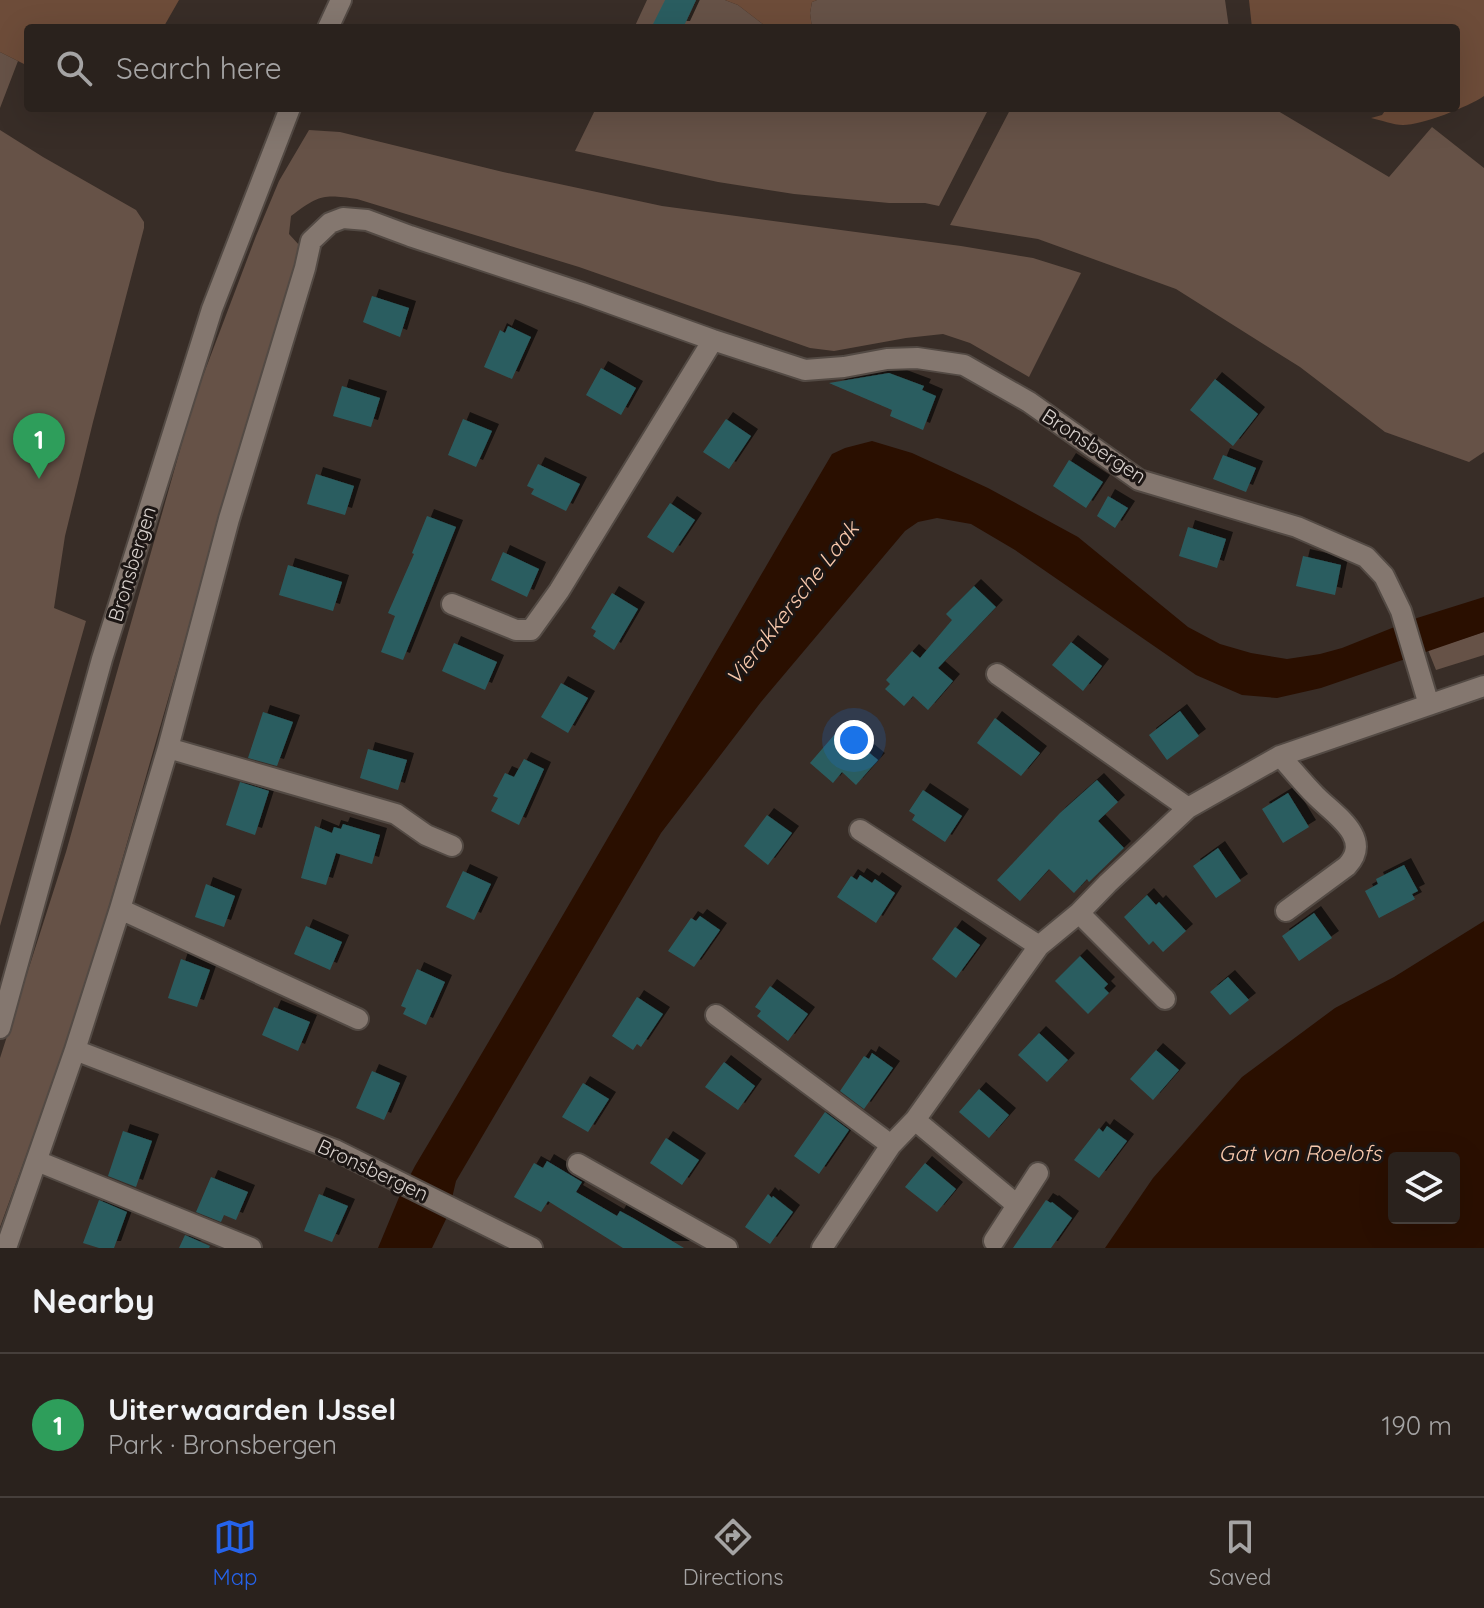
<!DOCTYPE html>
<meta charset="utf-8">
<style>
:root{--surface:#2a221d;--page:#322a26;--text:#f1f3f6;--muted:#a5a4a4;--line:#463f3b;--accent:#2563eb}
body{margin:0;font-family:Quicksand,sans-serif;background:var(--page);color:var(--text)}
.controls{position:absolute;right:24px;bottom:24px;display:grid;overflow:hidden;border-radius:8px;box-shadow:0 8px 32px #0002}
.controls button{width:72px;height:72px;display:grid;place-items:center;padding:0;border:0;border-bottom:2px solid var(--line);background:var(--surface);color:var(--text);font:40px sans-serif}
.you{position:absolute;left:854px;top:740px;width:28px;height:28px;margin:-20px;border:6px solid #fff;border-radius:50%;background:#1a73e8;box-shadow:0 0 0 12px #1a73e833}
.badge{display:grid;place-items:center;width:52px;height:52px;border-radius:50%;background:var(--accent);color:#fff;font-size:26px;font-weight:700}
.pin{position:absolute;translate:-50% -66px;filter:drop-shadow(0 2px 4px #0008)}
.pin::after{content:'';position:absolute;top:42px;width:28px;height:24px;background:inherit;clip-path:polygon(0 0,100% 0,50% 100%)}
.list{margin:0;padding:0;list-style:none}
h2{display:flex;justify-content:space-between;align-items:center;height:104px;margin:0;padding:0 32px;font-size:34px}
h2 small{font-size:26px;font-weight:400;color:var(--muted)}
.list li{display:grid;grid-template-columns:52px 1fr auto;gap:24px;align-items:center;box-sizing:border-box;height:144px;padding:0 32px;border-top:2px solid var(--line)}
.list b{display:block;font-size:30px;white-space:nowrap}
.list p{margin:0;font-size:26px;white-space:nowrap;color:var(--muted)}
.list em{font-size:26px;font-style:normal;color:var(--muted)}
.icon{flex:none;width:44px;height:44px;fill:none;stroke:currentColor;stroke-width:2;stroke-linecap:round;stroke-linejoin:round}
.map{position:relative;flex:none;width:1484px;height:1248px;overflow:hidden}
.search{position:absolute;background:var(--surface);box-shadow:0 8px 32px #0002;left:24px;right:24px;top:24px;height:88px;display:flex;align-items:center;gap:20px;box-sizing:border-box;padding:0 28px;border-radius:8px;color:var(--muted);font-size:30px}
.sheet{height:248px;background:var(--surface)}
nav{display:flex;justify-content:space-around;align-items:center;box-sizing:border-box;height:112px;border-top:2px solid var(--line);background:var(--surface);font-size:22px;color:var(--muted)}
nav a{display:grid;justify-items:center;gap:4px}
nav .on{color:var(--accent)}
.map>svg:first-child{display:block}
.green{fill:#665247}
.forest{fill:#6d4c39}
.water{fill:#2a0f00;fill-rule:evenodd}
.building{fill:#2c5d60;filter:url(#shadow)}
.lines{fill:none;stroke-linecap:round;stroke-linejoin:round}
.street-casing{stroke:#534a44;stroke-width:24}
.secondary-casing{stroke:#534a44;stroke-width:24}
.street{stroke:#84776f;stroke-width:20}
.secondary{stroke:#84776f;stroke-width:20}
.labels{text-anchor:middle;stroke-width:6;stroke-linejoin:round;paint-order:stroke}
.street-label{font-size:20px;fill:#d8d1cd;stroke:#1c1614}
.water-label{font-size:22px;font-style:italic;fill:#f8c8ac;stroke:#1c1614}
</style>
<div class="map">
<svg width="1484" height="1248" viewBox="0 0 1484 1248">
<defs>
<filter id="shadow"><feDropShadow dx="7" dy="-7" stdDeviation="0" flood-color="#0009"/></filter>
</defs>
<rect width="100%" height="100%" fill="#382d27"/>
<!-- green -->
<path class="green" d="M647 0H725L738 5 768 28H634Z
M817 0H1225L1229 28H812L810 13 812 2Z
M0 52 18 61 0 108Z
M596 108H989L939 206 925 203H889L794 194 718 182 575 151Z
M1011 108H1273L1389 177 1432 127 1484 168V452L1469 462 1385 432 1300 367 1176 289 1038 239 950 225Z
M0 130 43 157 136 210 144 222V228L93 422 65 536 54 608 86 621 0 926Z
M309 130 340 132 503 172 662 206 961 246 1033 258 1081 273 1029 377 970 343 943 334 906 338 834 351 810 348 579 267 357 199C323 194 319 195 291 216L289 234 300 246 252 405 81 1004 0 1227V1058L66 852 195 397 256 236 279 181Z
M1484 632V655L1436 670 1428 650Z"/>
<!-- forest -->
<path class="forest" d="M0 0H179L163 28H28V66L0 52Z
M725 0H817L812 2 810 13 812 28H768L738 5Z
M1249 0H1484V96C1468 107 1422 125 1403 125 1393 125 1381 120 1371 118L1382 115 1387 108H1456V28H1252Z"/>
<!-- water -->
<path class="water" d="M872 441 912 453 988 488 1078 537 1188 627 1220 644 1251 653 1287 659 1320 654 1342 648 1417 618 1484 597V632L1321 688 1277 698 1242 695 1196 675 1015 550 971 524 937 518 918 522 905 531 761 702 661 833 456 1181 448 1215 432 1248H378L400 1195 415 1166C556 930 692 691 832 454L845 448Z
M1484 921V1248H1105L1153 1178 1242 1077 1335 1008 1394 977ZM1454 1158V1218H1394V1158Z"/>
<!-- building -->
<path class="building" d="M665 0H696L683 28H651Z
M372 296 409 308 400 337 363 322Z
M508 326 531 337 512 379 484 367 500 330 505 333Z
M601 368 636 388 621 415 586 395Z
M889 373 924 386 922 390 936 396 923 430 890 416 892 410 829 383Z
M1215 379 1258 414 1233 446 1190 410Z
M342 386 380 398 371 427 333 416Z
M463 419 492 431 476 467 448 455Z
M726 419 751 436 729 469 703 452Z
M1223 455 1256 468 1246 492 1213 479Z
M1069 460 1103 482 1086 508 1053 486Z
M538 464 580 484 566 511 531 494 534 489 527 486Z
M316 474 354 486 345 515 307 504Z
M1108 496 1128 508 1115 528 1097 516Z
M670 503 695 520 673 553 647 537Z
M427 516 456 527 403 660 381 652 395 616 388 613 414 554 412 553Z
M1188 527 1226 539 1217 568 1179 556Z
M503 552 539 569 527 597 491 580Z
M1303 556 1341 565 1335 595 1296 586Z
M288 565 342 582 333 611 279 595Z
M974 586 996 607 938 668 953 681 928 710 913 696 904 706 885 689 890 684 886 680 912 651 920 658 952 620 946 614Z
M612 593 638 609 614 650 593 636 596 631 591 628Z
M1071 642 1102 666 1083 691 1052 665Z
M454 643 497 662 485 690 442 671Z
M561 683 588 698 568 733 541 717Z
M1180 711 1199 736 1167 760 1149 735Z
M263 712 293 722 277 766 248 758Z
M995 718 1040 753 1021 776 977 743Z
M844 732 878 760 856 785 842 772 833 783 810 763 835 734 840 737Z
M368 749 407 760 398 790 360 778Z
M524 759 544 769 519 825 491 811 498 798 493 796 505 773 514 777Z
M1097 780 1118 802 1098 821 1124 848 1089 882 1087 879 1074 893 1049 869 1020 901 997 880 1060 813Z
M240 782 269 791 255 835 226 825Z
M923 790 962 816 945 842 912 820 915 815 909 811Z
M1288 793 1309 827 1283 843 1262 809Z
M767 815 792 833 768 865 744 846Z
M343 824 380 835 372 864 336 853 326 885 301 878 315 826 332 833 334 827 341 829Z
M1218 848 1241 881 1216 898 1193 866Z
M1404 865 1418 891 1412 894 1415 899 1379 918 1365 891 1378 884 1376 879Z
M463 871 491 884 474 920 446 907Z
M860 875 872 883 875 879 895 893 876 923 837 897 851 876 857 880Z
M206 884 235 896 224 927 195 917Z
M1147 895 1156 905 1159 902 1186 931 1163 952 1153 941 1149 945 1124 917Z
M1314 913 1332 938 1299 961 1282 936Z
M700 916 720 930 694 967 668 951 691 918 696 921Z
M306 926 342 942 330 970 294 954Z
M955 927 980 945 956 978 932 959Z
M1080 956 1108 984 1104 988 1109 993 1088 1014 1055 981Z
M181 959 210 970 197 1007 168 998Z
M417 969 445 982 426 1025 403 1014 406 1008 401 1006Z
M1228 977 1249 1000 1230 1015 1210 992Z
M770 986 808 1014 788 1041 757 1016 761 1011 755 1007Z
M637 997 663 1014 641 1047 637 1044 633 1050 612 1036Z
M274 1007 310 1022 298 1051 262 1035Z
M1039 1033 1068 1060 1047 1082 1018 1055Z
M1156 1050 1179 1070 1153 1100 1130 1079Z
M872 1053 893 1068 864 1109 840 1091 864 1056 869 1059Z
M724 1062 755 1086 738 1110 705 1087Z
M372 1071 400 1083 384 1120 356 1108Z
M583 1083 609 1099 588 1132 562 1117Z
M979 1089 1009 1115 989 1138 959 1112Z
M825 1112 849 1130 819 1174 794 1156Z
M1107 1126 1127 1141 1099 1178 1074 1160 1099 1128 1103 1132Z
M123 1131 152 1141 136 1187 108 1176Z
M666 1138 699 1160 682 1185 650 1163Z
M547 1161 582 1182 576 1192 617 1216 620 1211 633 1218 684 1248H623L548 1201 541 1212 514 1197 534 1163 543 1168Z
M925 1163 956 1189 937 1212 905 1187Z
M211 1177 248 1192 236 1220 224 1215 221 1222 196 1212Z
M319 1194 348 1206 332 1242 304 1231Z
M768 1194 772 1198 773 1196 793 1212 770 1244 745 1227Z
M99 1200 127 1212 114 1248H99L83 1243Z
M1046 1200 1051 1203 1052 1202 1072 1218 1051 1248H1013Z
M185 1235 210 1246 209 1248H179Z"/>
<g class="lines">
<defs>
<path id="street" d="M452 604 516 630H531L559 591 713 340
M997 674 1188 808
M168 748 396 814 426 835 452 846
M1280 756C1292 769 1303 783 1315 795 1332 813 1374 837 1347 866L1286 911
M860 830 1039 946
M120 909 358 1019
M1079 913 1165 999
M716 1015 891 1145
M75 1050 335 1150 532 1248
M915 1120 1017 1205
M37 1161 251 1248
M578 1164 727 1248
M994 1241 1038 1173
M6 1248 75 1050 120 909 168 748 229 519 305 268 311 241 330 223 343 218 367 220 410 236 582 293 713 340 805 370 844 367 887 359 917 358 964 365 1029 402 1139 480 1297 527 1366 557 1384 576 1401 611 1429 705
M822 1248 891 1145 915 1120 1039 946 1079 913 1108 883 1188 808 1280 756 1484 686"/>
<path id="secondary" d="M328 28 341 0
M0 1028 102 659 212 309 290 108"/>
</defs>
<!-- street casing -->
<use href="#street" class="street-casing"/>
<!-- secondary casing -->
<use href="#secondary" class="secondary-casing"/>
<!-- street -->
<use href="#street" class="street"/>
<!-- secondary -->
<use href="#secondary" class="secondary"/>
</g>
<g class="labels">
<!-- street labels -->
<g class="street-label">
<text transform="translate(1094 446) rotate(33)" y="7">Bronsbergen</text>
<text transform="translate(132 564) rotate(-73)" y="7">Bronsbergen</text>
<text transform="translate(373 1170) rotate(25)" y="7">Bronsbergen</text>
</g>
<!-- water labels -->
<g class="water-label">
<text transform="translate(792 603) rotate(-52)" y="8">Vierakkersche Laak</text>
<text x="1300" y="1161">Gat van Roelofs</text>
</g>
</g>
</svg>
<div class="controls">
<button><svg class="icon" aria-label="layers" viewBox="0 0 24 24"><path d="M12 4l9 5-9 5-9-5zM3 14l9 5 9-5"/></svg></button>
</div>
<div class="you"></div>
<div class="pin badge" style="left:39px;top:479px;background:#2e9e5b">1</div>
<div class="search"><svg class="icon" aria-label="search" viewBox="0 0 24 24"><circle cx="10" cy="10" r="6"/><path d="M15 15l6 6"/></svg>Search here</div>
</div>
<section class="sheet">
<h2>Nearby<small></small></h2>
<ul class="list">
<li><span class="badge" style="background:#2e9e5b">1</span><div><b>Uiterwaarden IJssel</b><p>Park · Bronsbergen</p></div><em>190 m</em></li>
</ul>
</section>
<nav>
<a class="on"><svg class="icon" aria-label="map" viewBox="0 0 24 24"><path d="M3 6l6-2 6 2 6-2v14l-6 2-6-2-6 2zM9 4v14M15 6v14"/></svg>Map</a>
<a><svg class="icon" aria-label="directions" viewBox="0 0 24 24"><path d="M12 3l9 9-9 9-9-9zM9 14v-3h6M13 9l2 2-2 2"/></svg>Directions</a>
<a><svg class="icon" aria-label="saved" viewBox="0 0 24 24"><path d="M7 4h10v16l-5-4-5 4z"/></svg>Saved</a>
</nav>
